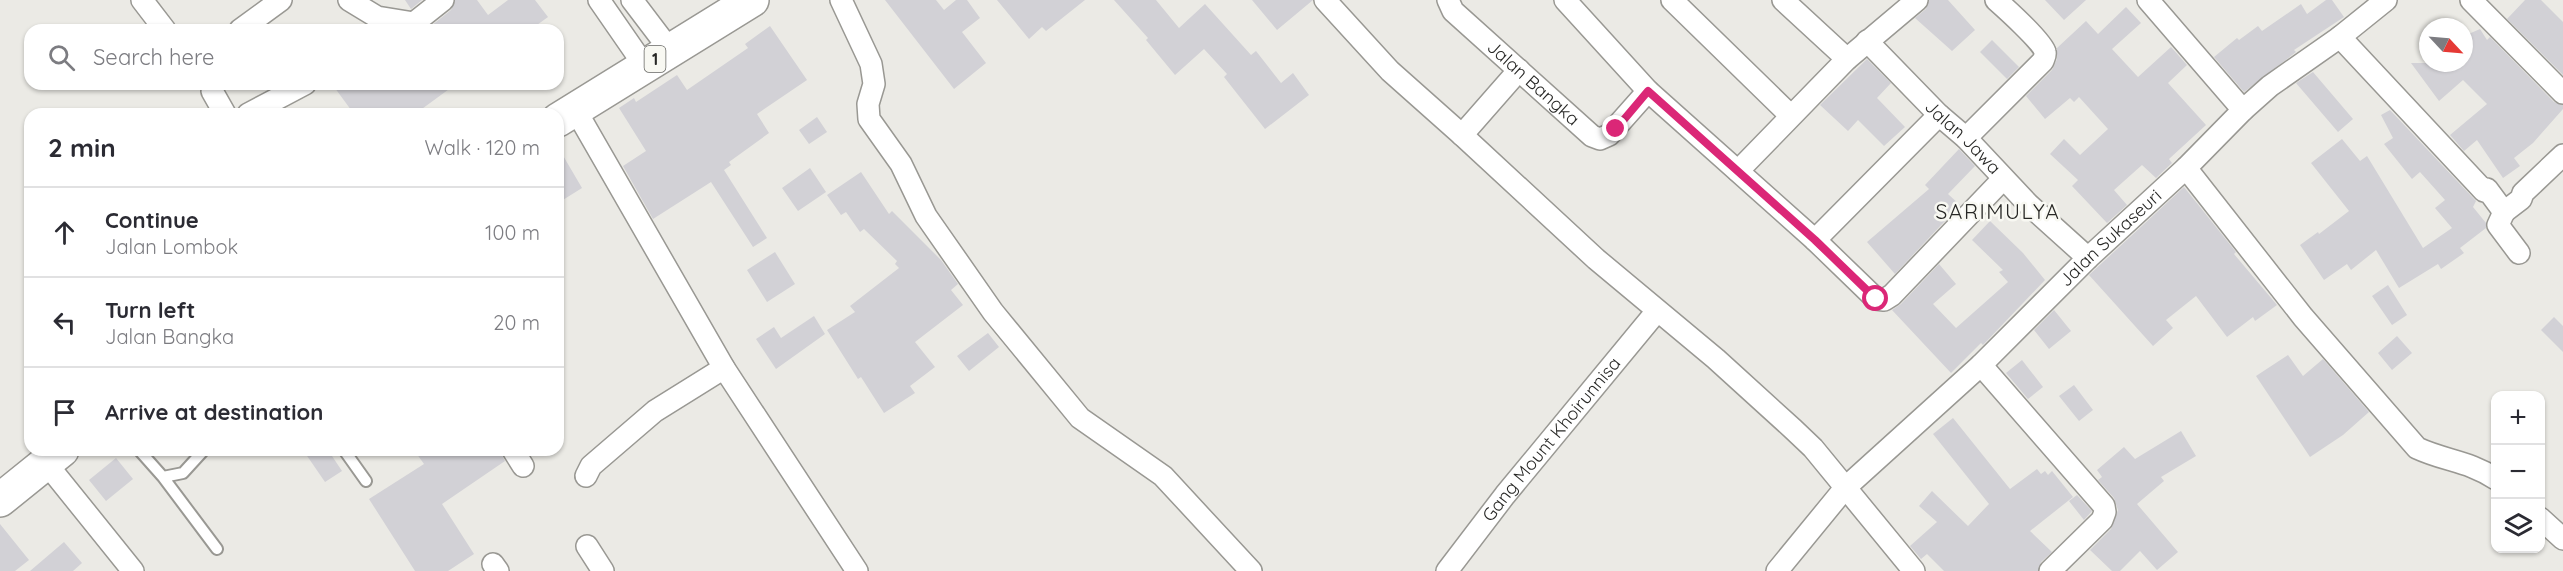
<!DOCTYPE html>
<meta charset="utf-8">
<style>
:root{--surface:#fff;--page:#f7f7f7;--text:#2b2b33;--muted:#7c7c81;--line:#e1e1e2}
body{margin:0;font-family:Quicksand,sans-serif;background:var(--page);color:var(--text)}
.controls{position:absolute;right:18px;bottom:18px;display:grid;overflow:hidden;border-radius:12px;box-shadow:0 2px 4px #0004}
.controls button{width:54px;height:54px;display:grid;place-items:center;padding:0;border:0;border-bottom:2px solid var(--line);background:var(--surface);color:var(--text);font:30px sans-serif}
.compass{position:absolute;left:2419px;top:18px;width:54px;height:54px;border-radius:50%;background:var(--surface);box-shadow:0 2px 4px #0004;rotate:116deg}
.stop{position:absolute;width:18px;height:18px;margin:-14px;border:4px solid #db2777;border-radius:50%;background:#fff}
.stop.end{background:#db2777;border-color:#fff;box-shadow:0 2px 6px #0008}
.list{margin:0;padding:0;list-style:none}
h2{display:flex;justify-content:space-between;align-items:center;height:78px;margin:0;padding:0 24px;font-size:26px}
h2 small{font-size:20px;font-weight:400;color:var(--muted)}
.list li{display:grid;grid-template-columns:39px 1fr auto;gap:18px;align-items:center;box-sizing:border-box;height:90px;padding:0 24px;border-top:2px solid var(--line)}
.list b{display:block;font-size:22px;white-space:nowrap}
.list p{margin:0;font-size:20px;white-space:nowrap;color:var(--muted)}
.list em{font-size:20px;font-style:normal;color:var(--muted)}
.icon{flex:none;width:33px;height:33px;fill:none;stroke:currentColor;stroke-width:2;stroke-linecap:round;stroke-linejoin:round}
.map{position:relative;flex:none;width:2563px;height:571px;overflow:hidden}
.search{position:absolute;background:var(--surface);box-shadow:0 2px 4px #0004;left:24px;top:24px;width:540px;height:66px;display:flex;align-items:center;gap:15px;box-sizing:border-box;padding:0 21px;border-radius:18px;color:var(--muted);font-size:22px}
.panel{position:absolute;background:var(--surface);box-shadow:0 2px 4px #0004;left:24px;top:108px;width:540px;height:348px;border-radius:18px}
.map>svg:first-child{display:block}
.building{fill:#d2d1d6}
.lines{fill:none;stroke-linecap:round;stroke-linejoin:round}
.service-casing{stroke:#999893;stroke-width:14}
.minor-casing{stroke:#999893;stroke-width:24}
.trunk-casing{stroke:#999893;stroke-width:36}
.service{stroke:#fff;stroke-width:10}
.minor{stroke:#fff;stroke-width:21}
.trunk{stroke:#fff;stroke-width:33}
.route{stroke:#db2777;stroke-width:8}
.labels{text-anchor:middle;stroke-width:5;stroke-linejoin:round;paint-order:stroke}
.shield{fill:#f8f8f2;stroke:#666663;stroke-width:1.5}
.shield-label{font-size:16px;font-weight:bold;fill:#282826}
.street-label{font-size:18px;fill:#282826;stroke:#f8f8f2}
.quarter-label{font-size:21px;letter-spacing:1.5px;fill:#282826;stroke:#f8f8f2}
</style>
<div class="map">
<svg width="2563" height="571" viewBox="0 0 2563 571">
<rect width="100%" height="100%" fill="#ebeae5"/>
<!-- building -->
<path class="building" d="M405 0H422L411 9Z
M455 0H477L488 15 508 0H535L548 17 530 30H426L451 10Z
M885 0H936L944 10 956 0H967L980 18 962 32 986 63 954 89Z
M997 0H1085L1046 31 1042 27 1029 39Z
M1114 0H1156L1179 28 1205 4 1251 55 1256 51 1281 83 1293 73 1309 95 1265 129 1224 77 1227 74 1204 49 1175 75 1146 40 1148 38Z
M1252 0H1313L1277 30Z
M1929 0H1948L1975 30 1952 51 1915 18 1926 9Z
M2045 0H2086L2064 20Z
M2326 0H2332L2344 17 2294 50 2296 52 2244 92 2214 57 2237 38 2239 40 2258 26 2262 31 2301 4 2307 14Z
M2525 0H2541L2563 22V75L2507 19Z
M2126 7 2141 23 2112 49 2138 77 2171 47 2187 65 2168 83 2206 125 2169 159 2172 163 2156 178 2142 165 2114 190 2127 205 2107 223 2072 186 2078 180 2050 154 2064 139 2080 155 2108 129 2079 97 2074 102 2070 98 2045 119 2026 96 2052 70 2057 59V48L2086 21 2098 34Z
M770 26 807 80 757 114 769 133 729 162 731 165 724 170 767 238 753 247 711 182 653 219 623 166 646 151 619 108 634 98 636 102 677 75 687 90 748 48 745 44Z
M2480 29 2487 40 2490 37 2554 102 2563 105V109L2533 143 2514 158 2520 166 2503 178 2477 140 2464 151 2450 135 2487 104 2463 80 2439 101 2411 63H2464V36Z
M1992 40 2019 67 2007 79 1980 52Z
M1867 59 1891 83 1877 98 1905 127 1884 146 1858 120 1848 131 1820 105Z
M2313 72 2353 119 2338 132 2296 83Z
M332 84H456L415 114H354Z
M2390 110 2476 201 2473 207 2486 223V228L2460 248 2464 253 2441 269 2438 264 2399 288 2376 250 2351 270 2347 264 2324 280 2300 245 2318 232 2319 234 2349 211 2311 163 2342 139 2360 161 2367 156 2423 248 2452 228 2435 208 2445 200 2420 172 2412 179 2384 144 2393 138 2381 115Z
M817 117 827 132 809 144 799 130Z
M558 147 582 188 558 203Z
M1959 149 1975 166 1948 194 1960 205 1895 274 1867 242 1929 189 1925 185Z
M810 168 826 192 798 211 782 188Z
M861 172 889 214 892 211 941 260 958 284 951 290 963 305 915 342 935 367 910 386 915 393 884 413 861 377 858 379 827 330 855 312 850 306 899 268 895 264 897 261 864 229 860 232 846 212 841 215 827 195Z
M2184 187 2236 252 2234 254 2277 305 2255 321 2253 317 2227 337 2196 296 2166 320 2173 328 2153 346 2089 275Z
M1990 221 2023 253 2045 280 1983 345 1981 343 1951 373 1892 310 1901 304 1939 264 1956 284 1933 304 1956 328 2008 282 1999 272 2003 270 1972 240Z
M775 252 795 284 767 302 747 270Z
M2388 285 2407 315 2392 325 2372 296Z
M2054 310 2071 331 2049 349 2034 330Z
M814 316 825 334 776 369 756 339 774 327 781 338Z
M2554 317 2563 326V352L2541 330Z
M988 333 999 347 969 371 957 356Z
M2397 336 2412 353 2392 370 2378 353Z
M2288 355 2303 376 2323 359 2369 412 2343 435 2310 457 2256 376Z
M2022 360 2043 387 2028 399 2006 373Z
M2074 385 2093 410 2079 421 2059 396Z
M1953 418 2010 489 2037 469 2041 474 2045 471 2048 475 2052 471 2073 497 2030 531 2052 552 2041 562 2038 571H1944L1927 554 1921 559 1910 546 1937 522 1919 506 1932 491 1968 526 1989 504 1933 434Z
M2181 431 2196 456 2161 477 2164 481 2137 504 2178 552 2157 570 2140 551 2120 571H2112L2090 550 2111 529 2118 510 2114 498 2098 480 2102 477 2097 470 2124 447 2135 459Z
M303 450H328L342 471 325 482Z
M414 450H499L505 461 442 504 474 554 448 571H415L369 499 424 464Z
M116 458 133 479 106 501 89 480Z
M2077 495 2092 511 2084 520 2069 501Z
M0 524 29 560 15 571H0Z
M64 542 82 563 73 571H30Z"/>
<g class="lines">
<defs>
<path id="service" d="M139 450 163 477 217 549
M344 450 366 481
M163 477 183 473 204 450"/>
<g id="minor">
<path d="M142 0 165 30"/>
<path d="M349 0 377 17 414 23"/>
<path d="M599 0 644 65"/>
<path d="M632 0 670 50"/>
<path d="M841 0 871 64 874 84 868 104 869 119 901 164 926 216 993 312 1080 418 1163 476 1251 571"/>
<path d="M1325 0 1390 71 1462 135 1596 259 1716 359 1793 429 1813 448 1914 571"/>
<path id="s1" d="M1448 0 1453 11 1592 136 1600 139 1609 135 1648 91"/>
<path d="M1565 0 1648 91 1815 240 1876 299 1884 300 1892 295 2003 179"/>
<path d="M1672 0 1790 115"/>
<path d="M1783 0 1847 59"/>
<path d="M2148 0 2243 110"/>
<path d="M2471 0 2563 93"/>
<path d="M240 30 281 0"/>
<path d="M402 30 414 23 443 0"/>
<path d="M2340 37 2484 191 2487 189 2504 212 2521 199 2523 193 2563 155"/>
<path id="s2" d="M1867 41 1939 115 1966 138 2028 204 2088 258"/>
<path d="M212 91 225 114"/>
<path d="M575 109 724 368 857 571"/>
<path d="M248 114 305 84"/>
<path d="M1462 135 1519 70"/>
<path d="M1966 138 2043 61C2044 58 2046 55 2045 52 2043 42 2005 8 1996 0"/>
<path d="M2186 168 2303 317 2417 448C2445 461 2469 461 2496 479"/>
<path d="M1738 171 1847 59 1917 0"/>
<path d="M2504 212 2498 225 2519 253"/>
<path d="M1815 240 1939 115"/>
<path d="M1981 365 2104 506 2105 512 2102 520 2050 571"/>
<path d="M513 450 523 466"/>
<path d="M46 463 133 571"/>
<path d="M586 476 591 466 655 411 724 368"/>
<path d="M2540 518 2563 539"/>
<path d="M587 546 603 571"/>
<path d="M493 564 498 571"/>
<path id="s3" d="M1447 571 1505 495 1657 311"/>
<path id="s4" d="M1777 571 1845 488 1981 365 2088 258 2186 168 2243 110 2270 86 2340 37 2386 0"/>
</g>
<path id="trunk" d="M558 120 752 0
M0 500 62 450"/>
</defs>
<!-- service casing -->
<use href="#service" class="service-casing"/>
<!-- minor casing -->
<use href="#minor" class="minor-casing"/>
<!-- trunk casing -->
<use href="#trunk" class="trunk-casing"/>
<!-- service -->
<use href="#service" class="service"/>
<!-- minor -->
<use href="#minor" class="minor"/>
<!-- trunk -->
<use href="#trunk" class="trunk"/>
</g>
<g class="lines">
<!-- route -->
<path class="route" d="M1616 129 1648 91 1815 240 1876 299"/>
</g>
<g class="labels">
<!-- shield labels -->
<rect class="shield" x="644.5" y="46" width="21" height="26" rx="4.5"/>
<g class="shield-label">
<text x="655" y="65">1</text>
</g>
<!-- street labels -->
<g class="street-label">
<text dy="6" stroke="none"><textPath href="#s1" startOffset="120">Jalan Bangka</textPath></text>
<text dy="6" stroke="none"><textPath href="#s2" startOffset="136">Jalan Jawa</textPath></text>
<text dy="6" stroke="none"><textPath href="#s4" startOffset="472">Jalan Sukaseuri</textPath></text>
<text dy="6" stroke="none"><textPath href="#s3" startOffset="168">Gang Mount Khoirunnisa</textPath></text>
</g>
<!-- quarter labels -->
<g class="quarter-label">
<text x="1998" y="219">SARIMULYA</text>
</g>
</g>
</svg>
<div class="controls">
<button>+</button>
<button>−</button>
<button><svg class="icon" aria-label="layers" viewBox="0 0 24 24"><path d="M12 4l9 5-9 5-9-5zM3 14l9 5 9-5"/></svg></button>
</div>
<svg class="compass" viewBox="-18 -18 36 36"><path d="M0-13l5 13h-10z" fill="#e53935"/><path d="M0 13l5-13h-10z" fill="#7c7c81"/></svg>
<div class="stop" style="left:1876px;top:299px"></div>
<div class="stop end" style="left:1616px;top:129px"></div>
<div class="search"><svg class="icon" aria-label="search" viewBox="0 0 24 24"><circle cx="10" cy="10" r="6"/><path d="M15 15l6 6"/></svg>Search here</div>
<section class="panel">
<h2>2 min<small>Walk · 120 m</small></h2>
<ul class="list">
<li><svg class="icon" aria-label="ahead" viewBox="0 0 24 24"><path d="M12 20V5M6 11l6-6 6 6"/></svg><div><b>Continue</b><p>Jalan Lombok</p></div><em>100 m</em></li>
<li><svg class="icon" aria-label="left" viewBox="0 0 24 24"><path d="M17 20v-9H6M10 6l-5 5 5 5"/></svg><div><b>Turn left</b><p>Jalan Bangka</p></div><em>20 m</em></li>
<li><svg class="icon" aria-label="arrive" viewBox="0 0 24 24"><path d="M6 21V4h12l-3 4 3 4H6"/></svg><div><b>Arrive at destination</b></div></li>
</ul>
</section>
</div>
